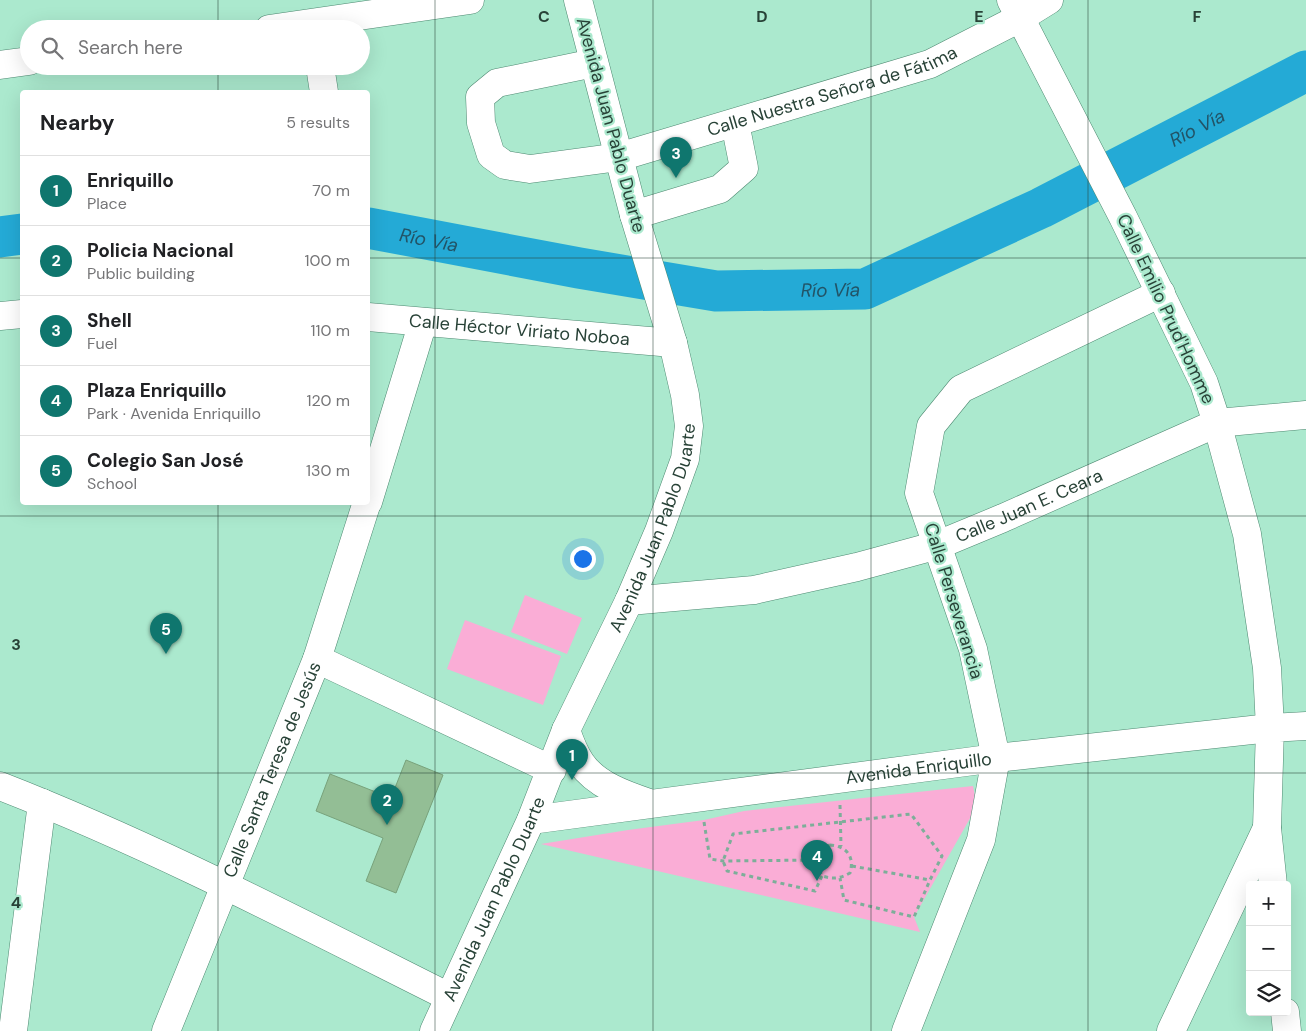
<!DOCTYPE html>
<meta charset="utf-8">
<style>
:root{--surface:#fff;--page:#f2f2f2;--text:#202124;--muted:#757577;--line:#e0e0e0;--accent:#0f766e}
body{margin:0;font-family:"DM Sans",sans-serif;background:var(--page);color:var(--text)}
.controls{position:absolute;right:15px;bottom:15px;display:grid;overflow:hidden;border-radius:5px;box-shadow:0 5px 20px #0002}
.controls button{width:45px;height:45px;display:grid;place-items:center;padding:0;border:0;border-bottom:1px solid var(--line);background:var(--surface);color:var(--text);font:25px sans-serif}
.you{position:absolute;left:582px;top:558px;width:18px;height:18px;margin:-12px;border:4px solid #fff;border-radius:50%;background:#1a73e8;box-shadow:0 0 0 8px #1a73e833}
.badge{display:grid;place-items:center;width:32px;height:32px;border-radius:50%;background:var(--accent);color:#fff;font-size:16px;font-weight:700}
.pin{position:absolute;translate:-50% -41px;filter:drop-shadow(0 1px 2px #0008)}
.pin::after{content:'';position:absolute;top:26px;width:18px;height:15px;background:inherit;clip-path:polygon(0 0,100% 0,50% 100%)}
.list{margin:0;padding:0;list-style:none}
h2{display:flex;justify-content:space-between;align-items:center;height:65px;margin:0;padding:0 20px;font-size:21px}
h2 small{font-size:16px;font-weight:400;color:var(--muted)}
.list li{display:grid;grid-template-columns:32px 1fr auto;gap:15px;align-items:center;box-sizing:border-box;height:70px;padding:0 20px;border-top:1px solid var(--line)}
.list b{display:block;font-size:19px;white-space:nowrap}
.list p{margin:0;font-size:16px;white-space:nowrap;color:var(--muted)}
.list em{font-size:16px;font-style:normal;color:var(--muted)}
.icon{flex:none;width:28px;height:28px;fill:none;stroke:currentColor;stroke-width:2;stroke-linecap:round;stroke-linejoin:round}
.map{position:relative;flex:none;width:1306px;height:1031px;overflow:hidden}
.search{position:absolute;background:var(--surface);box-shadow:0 5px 20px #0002;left:20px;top:20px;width:350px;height:55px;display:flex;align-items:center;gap:12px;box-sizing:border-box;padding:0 18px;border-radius:28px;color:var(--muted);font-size:19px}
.panel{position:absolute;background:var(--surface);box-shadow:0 5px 20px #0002;left:20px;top:90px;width:350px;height:415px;border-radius:5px}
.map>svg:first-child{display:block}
.green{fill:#faadd6}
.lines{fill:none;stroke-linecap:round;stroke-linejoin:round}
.river{stroke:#24aad6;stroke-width:41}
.building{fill:#93be95;stroke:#78a27b}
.minor-casing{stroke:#4d8971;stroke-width:29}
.major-casing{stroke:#4d8971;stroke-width:29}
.path{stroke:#7dae99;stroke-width:3;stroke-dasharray:4 4;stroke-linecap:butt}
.minor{stroke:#fff;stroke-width:28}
.major{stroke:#fff;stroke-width:28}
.grid{fill:none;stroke:#284237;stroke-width:1;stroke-opacity:0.55}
.labels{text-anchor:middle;stroke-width:4.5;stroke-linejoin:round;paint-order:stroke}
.street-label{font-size:18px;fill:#284237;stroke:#abe9ce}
.water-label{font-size:19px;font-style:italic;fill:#225467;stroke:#abe9ce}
.grid-label{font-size:16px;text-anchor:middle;font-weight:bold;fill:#284237;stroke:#abe9ce;stroke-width:4.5;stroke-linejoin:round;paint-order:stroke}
</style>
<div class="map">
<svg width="1306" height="1031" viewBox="0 0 1306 1031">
<rect width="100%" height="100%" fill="#abe9ce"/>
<!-- green -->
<path class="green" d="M525 595 582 618 567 654 511 632Z
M465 620 561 656 543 705 447 669Z
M973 786 977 806 914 917 920 932 541 844 628 830 704 820 744 811Z"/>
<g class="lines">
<!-- river -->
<g class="river">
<path id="s1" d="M368 228 579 268 716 291 865 289 1041 208 1306 71"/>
<path d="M0 237 22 234"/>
</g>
</g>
<!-- building -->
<path class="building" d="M406 760 443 775 396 893 366 881 383 838 316 811 330 774 391 798Z"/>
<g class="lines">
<defs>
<g id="minor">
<path d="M269 29 470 0"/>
<path id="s2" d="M594 63 497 83 480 97 481 123 491 155 505 165 530 169 619 157 930 64 1020 18 1049 0"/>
<path d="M0 65 29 61"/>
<path d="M320 66 324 92"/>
<path d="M634 215 720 189 744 168 735 123"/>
<path d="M0 316 22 314"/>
<path id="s3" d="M368 317 673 343"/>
<path d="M368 502 423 322"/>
<path id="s4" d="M629 601 754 590 857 567 938 545 1003 518 1217 423 1306 415"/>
<path d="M317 659 552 770"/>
<path d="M0 786C154 846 301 923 449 997"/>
<path d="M1273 885 1267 828 1270 728 1306 726"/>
<path d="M1285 1012 1287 1031"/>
<path d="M13 1031 42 803"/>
<path id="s5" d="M166 1031 317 659 367 502"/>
<path d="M906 1031 981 840 996 758 973 649 919 493 931 426 961 389 1161 293"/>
<path d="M1171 1031 1267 828"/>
</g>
<g id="major">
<path d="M566 730C570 742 574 753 581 763 596 785 625 795 649 803"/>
<path id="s6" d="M531 820 996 758 1270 728 1267 668 1247 534 1217 423 1204 383 1123 217 1011 0"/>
<path id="s7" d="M434 1031 531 820 566 730 629 601 659 531 685 459 689 426 685 395 673 343 634 215 578 0"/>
</g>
</defs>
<!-- minor casing -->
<use href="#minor" class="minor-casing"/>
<!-- major casing -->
<use href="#major" class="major-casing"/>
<!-- path -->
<path class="path" d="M840 805 841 846
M704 822 710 859 723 861 816 860
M830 845C846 846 855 856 850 873 839 879 833 879 822 876 816 863 814 849 830 845Z
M852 866 930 880
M822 876 815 891 727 871 723 861 733 834 911 814 942 856 930 880 914 917 844 900 840 878"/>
<!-- minor -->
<use href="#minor" class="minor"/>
<!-- major -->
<use href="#major" class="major"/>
</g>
<!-- grid -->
<path class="grid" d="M218 0V29M435 0V1031M653 0V1031M871 0V1031M1088 0V1031M218 66V92M0 258H22M368 258H1306M218 502V1031M0 516H1306M0 773H1306"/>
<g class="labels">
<!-- street labels -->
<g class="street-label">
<text dy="6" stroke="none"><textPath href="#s2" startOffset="536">Calle Nuestra Señora de Fátima</textPath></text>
<text transform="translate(611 125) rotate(75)" y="6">Avenida Juan Pablo Duarte</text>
<text transform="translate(1166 309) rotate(65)" y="6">Calle Emilio Prud'Homme</text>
<text dy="6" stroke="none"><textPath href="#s3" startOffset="152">Calle Héctor Viriato Noboa</textPath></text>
<text dy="6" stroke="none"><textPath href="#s4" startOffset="414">Calle Juan E. Ceara</textPath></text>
<text dy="6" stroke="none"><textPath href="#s7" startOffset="550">Avenida Juan Pablo Duarte</textPath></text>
<text transform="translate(954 601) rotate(73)" y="6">Calle Perseverancia</text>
<text dy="6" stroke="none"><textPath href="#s6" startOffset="391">Avenida Enriquillo</textPath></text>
<text dy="6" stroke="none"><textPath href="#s5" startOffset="282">Calle Santa Teresa de Jesús</textPath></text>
<text dy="6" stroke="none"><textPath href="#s7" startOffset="145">Avenida Juan Pablo Duarte</textPath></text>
</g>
<!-- water labels -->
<g class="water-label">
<text dy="7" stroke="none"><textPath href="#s1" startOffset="872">Río Vía</textPath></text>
<text dy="7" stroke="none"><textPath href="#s1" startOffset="62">Río Vía</textPath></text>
<text dy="7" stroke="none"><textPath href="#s1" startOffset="468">Río Vía</textPath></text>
</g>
</g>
<g class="grid-label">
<text x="544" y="22">C</text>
<text x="762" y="22">D</text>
<text x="979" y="22">E</text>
<text x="1197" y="22">F</text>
<text x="16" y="650">3</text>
<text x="16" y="908">4</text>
</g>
</svg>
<div class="controls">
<button>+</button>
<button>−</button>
<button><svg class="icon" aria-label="layers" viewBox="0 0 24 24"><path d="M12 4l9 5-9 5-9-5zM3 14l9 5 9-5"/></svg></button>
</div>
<div class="you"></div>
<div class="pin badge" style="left:572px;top:780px">1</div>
<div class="pin badge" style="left:387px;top:825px">2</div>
<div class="pin badge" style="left:676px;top:178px">3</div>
<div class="pin badge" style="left:817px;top:881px">4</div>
<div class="pin badge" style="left:166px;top:654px">5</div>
<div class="search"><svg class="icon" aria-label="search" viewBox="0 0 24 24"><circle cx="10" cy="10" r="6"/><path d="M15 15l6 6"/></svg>Search here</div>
<section class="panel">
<h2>Nearby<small>5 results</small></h2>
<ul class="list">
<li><span class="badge">1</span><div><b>Enriquillo</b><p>Place</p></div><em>70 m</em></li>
<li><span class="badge">2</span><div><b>Policia Nacional</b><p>Public building</p></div><em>100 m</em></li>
<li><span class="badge">3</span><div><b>Shell</b><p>Fuel</p></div><em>110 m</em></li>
<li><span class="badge">4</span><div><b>Plaza Enriquillo</b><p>Park · Avenida Enriquillo</p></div><em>120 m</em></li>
<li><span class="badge">5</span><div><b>Colegio San José</b><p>School</p></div><em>130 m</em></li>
</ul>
</section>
</div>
